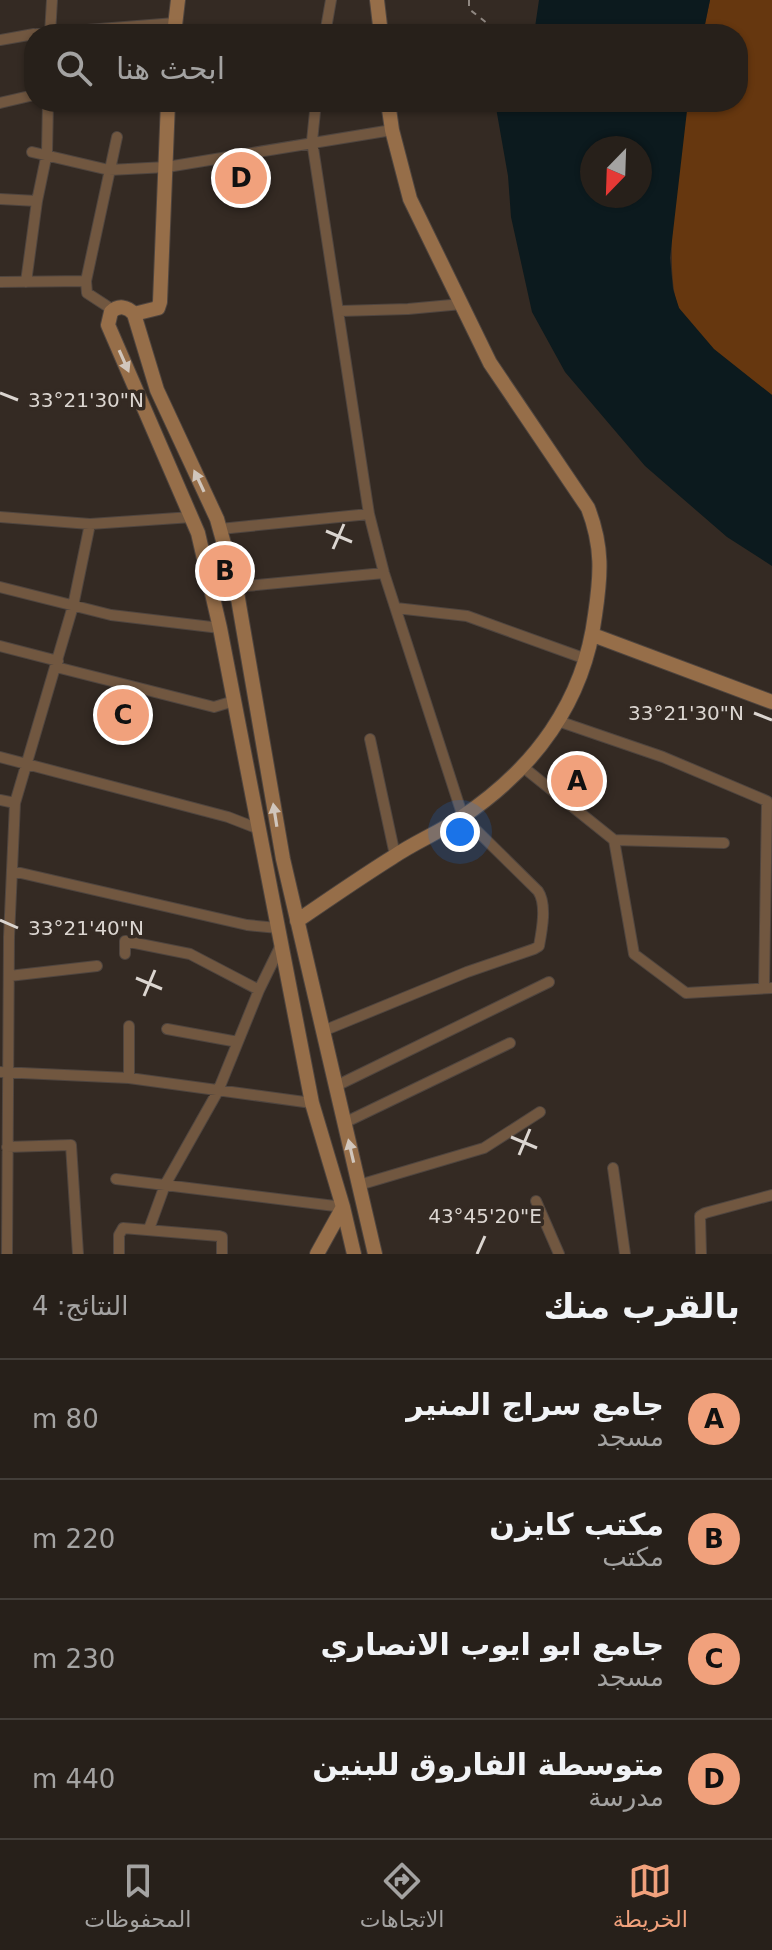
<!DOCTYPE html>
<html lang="ar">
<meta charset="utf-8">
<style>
:root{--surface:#27201a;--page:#2f2823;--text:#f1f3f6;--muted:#a4a3a2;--line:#433e39;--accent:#f1a17c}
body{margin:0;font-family:"DejaVu Sans",Cairo,sans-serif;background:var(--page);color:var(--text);direction:rtl}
.compass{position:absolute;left:580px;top:136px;width:72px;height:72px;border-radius:50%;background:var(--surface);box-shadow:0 2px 6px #0004;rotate:203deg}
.you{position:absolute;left:460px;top:832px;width:28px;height:28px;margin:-20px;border:6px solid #fff;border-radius:50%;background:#1a73e8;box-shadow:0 0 0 12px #1a73e833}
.badge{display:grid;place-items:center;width:52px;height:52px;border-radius:50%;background:var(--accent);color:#111;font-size:26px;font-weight:700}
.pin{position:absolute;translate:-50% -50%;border:4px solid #fff;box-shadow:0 2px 8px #0006}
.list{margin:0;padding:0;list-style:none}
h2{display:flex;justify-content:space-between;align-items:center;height:104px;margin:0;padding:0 32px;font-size:34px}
h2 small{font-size:26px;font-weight:400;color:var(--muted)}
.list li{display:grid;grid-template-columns:52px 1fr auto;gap:24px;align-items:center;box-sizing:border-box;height:120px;padding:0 32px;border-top:2px solid var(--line)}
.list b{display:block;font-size:30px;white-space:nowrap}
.list p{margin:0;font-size:26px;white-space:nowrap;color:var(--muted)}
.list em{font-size:26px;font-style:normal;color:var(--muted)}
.icon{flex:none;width:44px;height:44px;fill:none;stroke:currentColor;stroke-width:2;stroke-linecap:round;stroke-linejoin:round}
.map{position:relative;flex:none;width:772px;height:1254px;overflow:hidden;direction:ltr}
.search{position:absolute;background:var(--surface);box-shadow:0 2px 6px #0004;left:24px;right:24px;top:24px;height:88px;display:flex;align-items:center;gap:20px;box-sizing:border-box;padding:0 28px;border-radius:32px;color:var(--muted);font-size:30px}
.sheet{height:584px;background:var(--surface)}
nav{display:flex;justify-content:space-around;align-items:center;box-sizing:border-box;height:112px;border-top:2px solid var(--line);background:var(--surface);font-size:22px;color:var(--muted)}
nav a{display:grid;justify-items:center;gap:4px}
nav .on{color:var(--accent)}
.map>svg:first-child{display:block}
.green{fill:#66370f}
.water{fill:#0c1a1e;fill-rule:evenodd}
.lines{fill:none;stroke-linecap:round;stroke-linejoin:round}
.street-casing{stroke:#4f453f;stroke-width:12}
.secondary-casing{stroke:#4f453f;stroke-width:16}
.path{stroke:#8f8781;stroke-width:2;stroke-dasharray:6 6;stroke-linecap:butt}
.street{stroke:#715740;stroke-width:10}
.secondary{stroke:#966e49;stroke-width:14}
.oneway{fill:#d1c6bc}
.ticks{fill:none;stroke:#dbd5d0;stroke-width:3}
.ticks-label{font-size:20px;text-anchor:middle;fill:#dbd5d0;stroke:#342a23;stroke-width:7;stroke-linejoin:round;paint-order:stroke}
</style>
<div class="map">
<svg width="772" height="1254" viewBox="0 0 772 1254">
<rect width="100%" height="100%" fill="#342a23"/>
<!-- green -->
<path class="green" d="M710 0H772V395C742 371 696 342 679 308 662 274 679 142 688 102H738V34H703Z"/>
<!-- water -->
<path class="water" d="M539 0H710L703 34H534Z
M495 102H688L670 258 673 289 679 308 714 349 772 395V566L727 537 645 466 565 372 532 312 511 217 508 176ZM592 148H640V196H592Z"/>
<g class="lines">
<defs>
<path id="street" d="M37 34 175 23
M50 34 52 0
M325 34 331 0
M0 40 34 34
M316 102 312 141 369 514 384 573 463 817 538 891C547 904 542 930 539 946L534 949 467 972 323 1031
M0 103 34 95
M32 152 109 170 167 167 392 130
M0 199 37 201
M86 281 117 137
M0 282 86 281 87 293 113 310
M26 282 37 201 47 153 48 102
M340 311 408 309 462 304
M0 517 90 524 192 517
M220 529 369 514
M0 587 111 615 220 628
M236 587 384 573
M396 608 467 616 586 659
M0 646 58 661
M56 667 214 707 234 701
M558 721 663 757 767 801 764 988
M370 739 395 855
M0 757 228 817 259 829
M523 767 614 840 724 843
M0 800 15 803
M614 840 634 954 686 993 772 988
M12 871 247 925 278 928
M125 954V941L190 954 259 990
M9 976 97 966
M129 1026V1078
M167 1029 238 1042
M0 1072 129 1078 312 1103
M336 1086 549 982
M344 1123 510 1043
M7 1147 71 1145 78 1254
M613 1168 625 1254
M116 1179 343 1207
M359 1185 484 1148 540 1112
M536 1201 559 1254
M149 1229 165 1185 218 1091 259 990 281 945
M7 1254 9 937 15 803 73 606 90 524
M119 1254V1235L123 1228 219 1236 222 1237V1254
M701 1254 700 1216 705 1213 772 1195"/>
<path id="secondary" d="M377 0 381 34
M174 34 178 0
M134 314 158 308 160 302 168 102
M593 635 772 702
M297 921C329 899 361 877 393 857 415 842 440 832 462 817 534 769 584 702 595 615 601 575 603 547 588 508L490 363 410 199 392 130 388 102
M317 1254 343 1207
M354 1254 343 1207 312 1103 220 628 198 533 108 325 111 312C118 305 127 306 134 314L157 390 217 519 236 587 283 859 375 1254"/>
</defs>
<!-- street casing -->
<use href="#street" class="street-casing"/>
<!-- secondary casing -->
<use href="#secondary" class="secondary-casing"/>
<!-- path -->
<path class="path" d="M469 0V9L501 34"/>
<!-- street -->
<use href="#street" class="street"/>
<!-- secondary -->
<use href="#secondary" class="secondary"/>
</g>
<!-- one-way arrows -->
<defs><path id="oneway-solid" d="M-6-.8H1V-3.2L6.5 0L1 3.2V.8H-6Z" transform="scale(2)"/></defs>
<g class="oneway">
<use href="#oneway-solid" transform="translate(124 361) rotate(66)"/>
<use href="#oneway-solid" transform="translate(199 481) rotate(-115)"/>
<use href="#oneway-solid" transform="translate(275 815) rotate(-99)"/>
<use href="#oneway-solid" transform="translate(351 1151) rotate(-103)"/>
</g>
<!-- ticks -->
<path class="ticks" d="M0 393 18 400M326 531 352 542M333 549 344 524M754 713 772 720M0 920 18 928M136 978 162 989M144 996 155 970M511 1137 537 1148M519 1155 530 1129M477 1254 485 1236"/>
<g class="ticks-label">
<text x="86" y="407">33°21'30"N</text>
<text x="686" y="720">33°21'30"N</text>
<text x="86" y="935">33°21'40"N</text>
<text x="485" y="1223">43°45'20"E</text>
</g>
</svg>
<svg class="compass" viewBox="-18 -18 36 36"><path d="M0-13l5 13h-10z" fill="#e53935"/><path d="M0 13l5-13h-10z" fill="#a4a3a2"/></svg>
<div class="you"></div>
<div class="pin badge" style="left:577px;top:781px">A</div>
<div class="pin badge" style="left:225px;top:571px">B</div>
<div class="pin badge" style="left:123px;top:715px">C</div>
<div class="pin badge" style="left:241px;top:178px">D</div>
<div class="search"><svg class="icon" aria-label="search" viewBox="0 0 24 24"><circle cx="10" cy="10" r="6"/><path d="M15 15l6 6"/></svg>ابحث هنا</div>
</div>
<section class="sheet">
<h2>بالقرب منك<small>النتائج: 4</small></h2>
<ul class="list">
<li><span class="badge">A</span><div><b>جامع سراج المنير</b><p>مسجد</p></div><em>80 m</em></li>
<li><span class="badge">B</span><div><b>مكتب كايزن</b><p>مكتب</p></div><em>220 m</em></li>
<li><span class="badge">C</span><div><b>جامع ابو ايوب الانصاري</b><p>مسجد</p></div><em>230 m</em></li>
<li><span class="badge">D</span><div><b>متوسطة الفاروق للبنين</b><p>مدرسة</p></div><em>440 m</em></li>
</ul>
</section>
<nav>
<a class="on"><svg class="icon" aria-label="map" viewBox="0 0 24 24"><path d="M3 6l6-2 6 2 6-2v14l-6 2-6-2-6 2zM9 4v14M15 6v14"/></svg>الخريطة</a>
<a><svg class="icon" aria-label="directions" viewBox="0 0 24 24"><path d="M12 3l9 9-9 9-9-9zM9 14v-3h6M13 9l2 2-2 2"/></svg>الاتجاهات</a>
<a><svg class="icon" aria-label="saved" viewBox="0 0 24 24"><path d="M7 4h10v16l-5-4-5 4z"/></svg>المحفوظات</a>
</nav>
